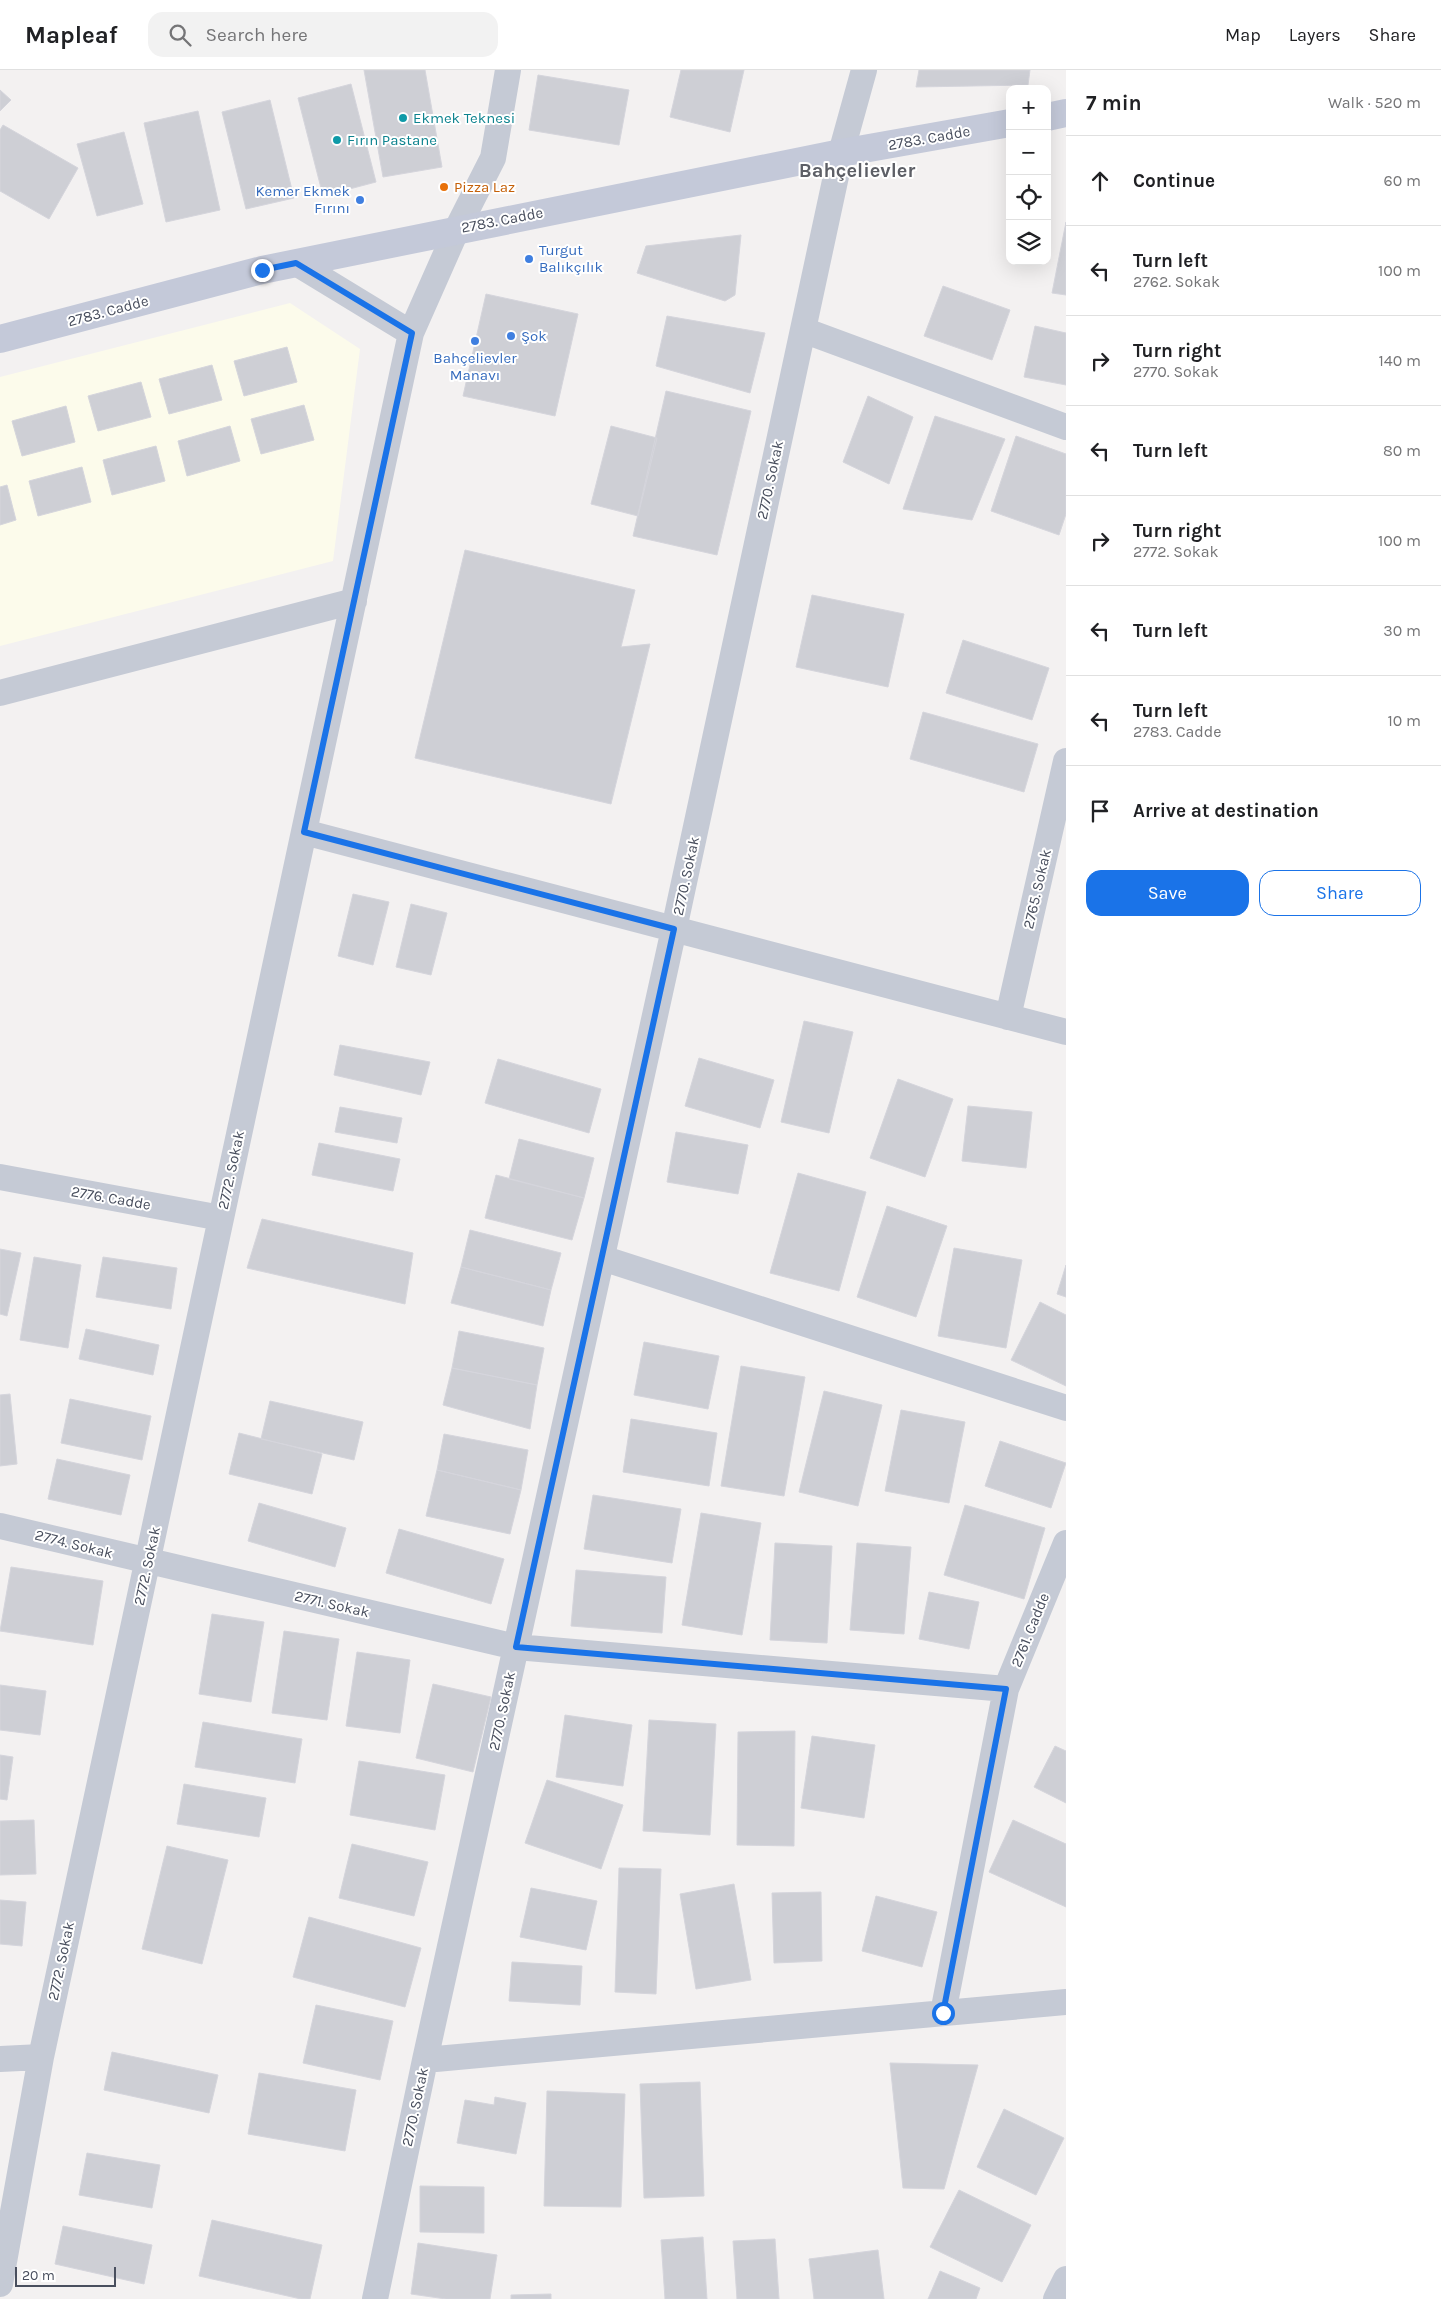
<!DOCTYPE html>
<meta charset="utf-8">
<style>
:root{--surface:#fff;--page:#f2f2f2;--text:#202124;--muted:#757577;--line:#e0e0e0;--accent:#1a73e8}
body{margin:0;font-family:Karla,sans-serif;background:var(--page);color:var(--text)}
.controls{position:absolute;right:15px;top:15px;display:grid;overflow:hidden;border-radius:10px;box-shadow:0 5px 20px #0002}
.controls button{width:45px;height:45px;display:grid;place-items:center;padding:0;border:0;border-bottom:1px solid var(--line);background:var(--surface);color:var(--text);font:25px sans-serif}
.scale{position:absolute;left:15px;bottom:12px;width:101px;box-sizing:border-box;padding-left:5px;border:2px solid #494f5e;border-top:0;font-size:14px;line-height:18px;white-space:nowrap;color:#494f5e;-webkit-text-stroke:4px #fff;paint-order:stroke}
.stop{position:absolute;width:15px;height:15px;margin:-11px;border:4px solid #1a73e8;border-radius:50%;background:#fff}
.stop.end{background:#1a73e8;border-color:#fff;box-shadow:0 1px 5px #0008}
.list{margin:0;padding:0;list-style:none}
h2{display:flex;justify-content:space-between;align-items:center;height:65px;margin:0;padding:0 20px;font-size:21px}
h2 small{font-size:16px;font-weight:400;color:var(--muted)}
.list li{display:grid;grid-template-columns:32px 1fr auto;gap:15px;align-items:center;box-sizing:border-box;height:90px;padding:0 20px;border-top:1px solid var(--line)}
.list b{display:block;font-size:19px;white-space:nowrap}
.list p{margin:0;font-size:16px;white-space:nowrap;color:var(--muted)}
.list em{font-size:16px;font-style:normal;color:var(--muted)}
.actions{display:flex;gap:10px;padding:15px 20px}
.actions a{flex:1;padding:11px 0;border:1px solid var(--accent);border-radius:15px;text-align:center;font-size:18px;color:var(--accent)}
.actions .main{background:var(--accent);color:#fff}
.icon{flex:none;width:28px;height:28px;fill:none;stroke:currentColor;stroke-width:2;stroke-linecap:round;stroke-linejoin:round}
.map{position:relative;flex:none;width:1066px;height:2229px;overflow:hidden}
header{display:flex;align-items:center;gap:30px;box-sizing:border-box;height:70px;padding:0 25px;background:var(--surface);border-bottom:1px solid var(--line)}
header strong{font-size:24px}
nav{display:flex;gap:28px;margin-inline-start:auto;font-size:18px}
.search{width:350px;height:45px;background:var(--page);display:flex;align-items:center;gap:12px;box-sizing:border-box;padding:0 18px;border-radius:15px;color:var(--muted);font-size:19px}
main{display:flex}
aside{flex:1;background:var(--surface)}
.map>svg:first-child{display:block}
.commercial{fill:#fcfbeb}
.building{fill:#cecfd5;stroke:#d5d5dc}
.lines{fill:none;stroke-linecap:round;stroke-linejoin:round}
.minor{stroke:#c5cad5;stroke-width:26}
.secondary{stroke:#c4c9d9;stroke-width:28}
.route{stroke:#1a73e8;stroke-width:6}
.culture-dot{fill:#0f9aa8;stroke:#fff;stroke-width:2}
.food-dot{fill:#e8710a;stroke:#fff;stroke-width:2}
.shop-dot{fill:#3f7fe0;stroke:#fff;stroke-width:2}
.labels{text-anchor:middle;stroke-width:4;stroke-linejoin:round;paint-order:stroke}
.culture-label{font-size:15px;fill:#0d838f;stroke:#fff;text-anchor:start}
.street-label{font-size:15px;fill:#494f5e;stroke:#fff}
.food-label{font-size:15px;fill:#c56008;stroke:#fff;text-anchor:start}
.shop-label{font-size:15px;fill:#366cbe;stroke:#fff;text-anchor:start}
.district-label{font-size:20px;font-weight:bold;fill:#5d5f66;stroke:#fff}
</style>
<header>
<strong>Mapleaf</strong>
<div class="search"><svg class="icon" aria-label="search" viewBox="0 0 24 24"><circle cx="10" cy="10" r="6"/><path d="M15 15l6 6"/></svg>Search here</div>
<nav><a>Map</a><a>Layers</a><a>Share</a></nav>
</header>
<main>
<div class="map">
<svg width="1066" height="2229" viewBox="0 0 1066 2229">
<rect width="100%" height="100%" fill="#f3f1f1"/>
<!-- commercial -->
<path class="commercial" d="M290 233 360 279 333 491 0 576V307Z"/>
<!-- building -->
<path class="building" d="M364 0H425L442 97 383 107Z
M681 0H744L730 62 670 47Z
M919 0H1030L1028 15 916 17Z
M538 5 629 20 619 75 529 60Z
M351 14 376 112 323 126 298 28Z
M0 20 11 30 0 41Z
M270 30 294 128 246 139 222 42Z
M198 41 220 140 166 152 144 53Z
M3 55 78 98 49 149 0 121V60Z
M124 62 143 134 97 146 77 74Z
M1066 152V225L1052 223Z
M741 165 735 225 725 231 637 203 646 176Z
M943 216 1010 240 992 290 924 266Z
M486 224 578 244 555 346 463 326Z
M667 246 765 263 750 323 656 296Z
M1035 256 1066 263V315L1024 307Z
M287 277 297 312 244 326 234 291Z
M212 295 222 330 169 344 159 309Z
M141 312 151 347 98 361 88 326Z
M666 321 751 341 717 485 633 466Z
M868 326 913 347 889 414 843 392Z
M304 335 314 370 261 384 251 349Z
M66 336 75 372 22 386 12 351Z
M935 346 1005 369 972 450 903 439Z
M230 356 240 391 187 406 178 371Z
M611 356 657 368 638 446 591 434Z
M1016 366 1066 384V444L1059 465 991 441Z
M156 376 165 411 112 425 103 390Z
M82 397 91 432 38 446 29 411Z
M7 415 16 450 0 455V417Z
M465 480 635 520 621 577 650 574 611 734 415 688Z
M812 525 904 544 888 617 796 597Z
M963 570 1049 598 1032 650 946 623Z
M923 642 1038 674 1024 722 910 689Z
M353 824 389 832 373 895 338 886Z
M411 834 447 843 431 905 396 897Z
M804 951 853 962 829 1063 781 1052Z
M340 975 430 992 421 1025 334 1005Z
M699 988 774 1010 760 1058 685 1036Z
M498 989 601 1019 589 1063 485 1033Z
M898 1009 953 1029 925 1107 870 1088Z
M968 1036 1032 1042 1026 1098 962 1091Z
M340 1037 402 1048 397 1073 335 1062Z
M676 1062 748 1075 738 1124 667 1112Z
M519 1069 594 1088 584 1128 509 1109Z
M319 1073 400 1089 393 1121 312 1105Z
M798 1103 866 1122 839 1221 770 1203Z
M496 1105 584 1128 572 1170 485 1148Z
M887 1136 947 1156 916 1247 857 1227Z
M262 1149 413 1183 405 1234 247 1198Z
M470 1160 561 1183 551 1220 461 1197Z
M954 1178 1022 1190 1006 1278 938 1266Z
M0 1179 21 1183 7 1246 0 1244Z
M34 1187 81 1195 68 1278 20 1270Z
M103 1187 177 1198 171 1239 96 1227Z
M1066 1195V1227L1057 1224Z
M461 1197 551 1220 543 1256 451 1233Z
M1040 1232 1066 1245V1316L1011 1290Z
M86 1259 159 1275 153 1305 79 1289Z
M459 1261 544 1278 537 1315 452 1298Z
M644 1272 719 1286 708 1339 634 1325Z
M741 1296 805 1307 784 1426 721 1416Z
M452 1298 537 1315 530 1359 443 1335Z
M824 1321 882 1335 858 1436 799 1422Z
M10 1324 17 1394 0 1396V1325Z
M70 1329 151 1346 142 1390 61 1373Z
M270 1331 363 1352 354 1390 261 1369Z
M901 1340 965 1352 949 1433 885 1421Z
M631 1349 717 1363 709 1416 623 1402Z
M239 1363 322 1384 312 1424 229 1404Z
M444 1364 528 1380 521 1420 437 1400Z
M1000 1371 1066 1393 1051 1438 985 1416Z
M57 1389 130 1405 121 1445 48 1429Z
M437 1400 521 1420 510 1464 426 1446Z
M593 1425 681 1439 672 1493 584 1479Z
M259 1433 346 1458 335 1497 248 1471Z
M965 1435 1045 1458 1024 1529 944 1505Z
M701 1443 761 1453 742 1565 682 1555Z
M399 1459 504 1489 491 1534 386 1503Z
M775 1473 832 1476 827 1573 770 1570Z
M857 1473 911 1477 904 1564 850 1560Z
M11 1497 103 1511 93 1575 0 1561Z
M576 1500 666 1507 662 1563 571 1556Z
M929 1522 979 1532 969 1579 919 1569Z
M212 1544 264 1552 251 1632 199 1624Z
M284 1561 339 1569 327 1650 272 1643Z
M357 1582 410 1590 400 1663 346 1656Z
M433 1614 491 1627 473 1702 416 1688Z
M0 1615 46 1621 40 1665 0 1660Z
M565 1645 632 1655 623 1716 556 1707Z
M649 1650 716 1654 710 1765 643 1761Z
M203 1652 302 1669 295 1713 195 1697Z
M795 1661 794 1776 737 1775 738 1662Z
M812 1666 875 1675 864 1748 801 1738Z
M1055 1676 1066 1681V1733L1034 1717Z
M0 1685 13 1687 7 1730 0 1729Z
M359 1691 445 1705 435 1760 350 1745Z
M547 1710 623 1735 601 1799 525 1773Z
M184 1714 266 1728 259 1767 177 1754Z
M34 1750 36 1804 0 1805V1751Z
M1013 1750 1066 1774V1837L989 1802Z
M352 1774 428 1792 414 1846 339 1828Z
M167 1776 228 1790 202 1894 142 1879Z
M619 1798 661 1799 656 1924 615 1922Z
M734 1814 751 1910 696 1919 680 1824Z
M531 1818 597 1831 586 1880 520 1867Z
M821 1822 822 1891 774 1893 772 1823Z
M876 1826 937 1842 922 1897 862 1881Z
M0 1830 26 1832 22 1876 0 1874Z
M309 1847 421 1878 405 1937 293 1907Z
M512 1892 582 1896 580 1935 509 1931Z
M316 1935 393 1951 380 2010 303 1993Z
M112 1982 218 2005 209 2043 104 2020Z
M890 1993 978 1995 944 2119 903 2118Z
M259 2003 356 2020 345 2081 248 2064Z
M700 2012 704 2126 644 2128 640 2014Z
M547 2021 625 2024 621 2137 544 2136Z
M495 2027 526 2033 516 2084 457 2073 465 2030 494 2035Z
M1004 2039 1064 2068 1036 2125 977 2097Z
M87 2083 160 2095 152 2138 79 2125Z
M420 2116 484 2117V2163L420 2162Z
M959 2120 1031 2155 1002 2212 930 2177Z
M212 2150 322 2175 310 2229H301L199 2206Z
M63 2156 152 2175 144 2214 55 2194Z
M703 2167 707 2229H665L661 2170Z
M775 2169 779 2229H737L733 2171Z
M418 2173 497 2185 490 2229H446L411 2224Z
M878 2180 884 2229H814L809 2189Z
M940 2201 980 2218 976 2229H928Z
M551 2224V2229H511V2225Z"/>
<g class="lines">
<!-- minor -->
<path class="minor" d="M296 193 411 263
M803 260 1066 357
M0 623 354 531
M304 762 1066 962
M1008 947 1066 691
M0 1107 221 1148
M602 1188 1066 1338
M0 1456 516 1577 1006 1619
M943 1943 1006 1619 1066 1473
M0 1989 41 1987
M425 1990 1066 1932
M0 2214 41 1987 411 263 457 159 493 88 508 0
M375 2229 425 1990 674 859 841 83 864 0
M1056 2229 1066 2209"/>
<!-- secondary -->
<path class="secondary" d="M1047 47 1066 43
M0 269 262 200 841 83 1010 53"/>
</g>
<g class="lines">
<!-- route -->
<path class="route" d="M262 200 296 193 412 263 304 762 674 859 516 1577 1006 1619 943 1943"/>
</g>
<!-- markers -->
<g class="culture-dot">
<circle cx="403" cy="48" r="5"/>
<circle cx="337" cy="70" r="5"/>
</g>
<circle class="food-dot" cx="444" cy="117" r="5"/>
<g class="shop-dot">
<circle cx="360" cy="130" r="5"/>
<circle cx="529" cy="189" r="5"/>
<circle cx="511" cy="266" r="5"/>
<circle cx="475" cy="271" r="5"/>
</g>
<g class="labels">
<!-- culture labels -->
<g class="culture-label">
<text x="413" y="53">Ekmek Teknesi</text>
<text x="347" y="75">Fırın Pastane</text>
</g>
<!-- street labels -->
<g class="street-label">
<text transform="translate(929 68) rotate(-10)" y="5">2783. Cadde</text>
<text transform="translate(502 150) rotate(-11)" y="5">2783. Cadde</text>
<text transform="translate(108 241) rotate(-15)" y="5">2783. Cadde</text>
<text transform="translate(770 410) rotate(-78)" y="5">2770. Sokak</text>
<text transform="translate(686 806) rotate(-78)" y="5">2770. Sokak</text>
<text transform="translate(1037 819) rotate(-77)" y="5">2765. Sokak</text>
<text transform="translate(231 1100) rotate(-78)" y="5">2772. Sokak</text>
<text transform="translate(111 1128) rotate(10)" y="5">2776. Cadde</text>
<text transform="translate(74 1474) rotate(14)" y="5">2774. Sokak</text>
<text transform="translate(147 1496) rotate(-78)" y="5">2772. Sokak</text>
<text transform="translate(332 1534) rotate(13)" y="5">2771. Sokak</text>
<text transform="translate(1030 1560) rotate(-68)" y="5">2761. Cadde</text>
<text transform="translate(502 1641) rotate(-78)" y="5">2770. Sokak</text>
<text transform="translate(61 1891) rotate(-78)" y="5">2772. Sokak</text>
<text transform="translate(415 2037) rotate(-78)" y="5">2770. Sokak</text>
</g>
<!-- food labels -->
<g class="food-label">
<text x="454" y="122">Pizza Laz</text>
</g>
<!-- shop labels -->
<g class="shop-label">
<text x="350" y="126" text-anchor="end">Kemer Ekmek<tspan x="350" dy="17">Fırını</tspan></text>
<text x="539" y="185">Turgut<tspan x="539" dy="17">Balıkçılık</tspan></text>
<text x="521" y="271">Şok</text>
<text x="475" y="293" text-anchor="middle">Bahçelievler<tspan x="475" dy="17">Manavı</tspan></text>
</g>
<!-- district labels -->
<g class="district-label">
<text x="857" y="107">Bahçelievler</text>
</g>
</g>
</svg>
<div class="controls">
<button>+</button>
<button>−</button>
<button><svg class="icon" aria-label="locate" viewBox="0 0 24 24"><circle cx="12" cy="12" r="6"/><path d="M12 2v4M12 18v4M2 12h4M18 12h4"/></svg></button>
<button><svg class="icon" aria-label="layers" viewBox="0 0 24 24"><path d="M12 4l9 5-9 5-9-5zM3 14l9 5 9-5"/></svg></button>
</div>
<div class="scale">20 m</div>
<div class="stop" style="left:943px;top:1943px"></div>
<div class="stop end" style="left:262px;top:200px"></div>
</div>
<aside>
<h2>7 min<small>Walk · 520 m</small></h2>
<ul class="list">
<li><svg class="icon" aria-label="ahead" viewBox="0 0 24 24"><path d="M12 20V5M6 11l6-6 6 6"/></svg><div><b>Continue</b></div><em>60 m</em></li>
<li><svg class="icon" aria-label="left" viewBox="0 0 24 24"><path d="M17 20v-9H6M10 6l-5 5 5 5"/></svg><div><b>Turn left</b><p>2762. Sokak</p></div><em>100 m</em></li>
<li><svg class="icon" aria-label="right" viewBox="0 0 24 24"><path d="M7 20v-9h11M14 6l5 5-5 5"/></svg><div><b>Turn right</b><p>2770. Sokak</p></div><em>140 m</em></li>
<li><svg class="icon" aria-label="left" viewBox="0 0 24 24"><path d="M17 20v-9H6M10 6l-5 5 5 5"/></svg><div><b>Turn left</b></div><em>80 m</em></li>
<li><svg class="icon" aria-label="right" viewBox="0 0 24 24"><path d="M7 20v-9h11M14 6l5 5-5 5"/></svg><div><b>Turn right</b><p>2772. Sokak</p></div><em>100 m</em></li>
<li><svg class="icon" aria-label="left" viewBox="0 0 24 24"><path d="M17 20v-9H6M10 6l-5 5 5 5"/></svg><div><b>Turn left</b></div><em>30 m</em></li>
<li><svg class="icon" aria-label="left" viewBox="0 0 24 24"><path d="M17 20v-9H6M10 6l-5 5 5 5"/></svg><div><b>Turn left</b><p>2783. Cadde</p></div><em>10 m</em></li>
<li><svg class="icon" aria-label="arrive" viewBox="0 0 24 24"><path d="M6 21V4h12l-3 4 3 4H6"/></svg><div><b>Arrive at destination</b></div></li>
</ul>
<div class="actions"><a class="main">Save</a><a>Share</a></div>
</aside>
</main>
